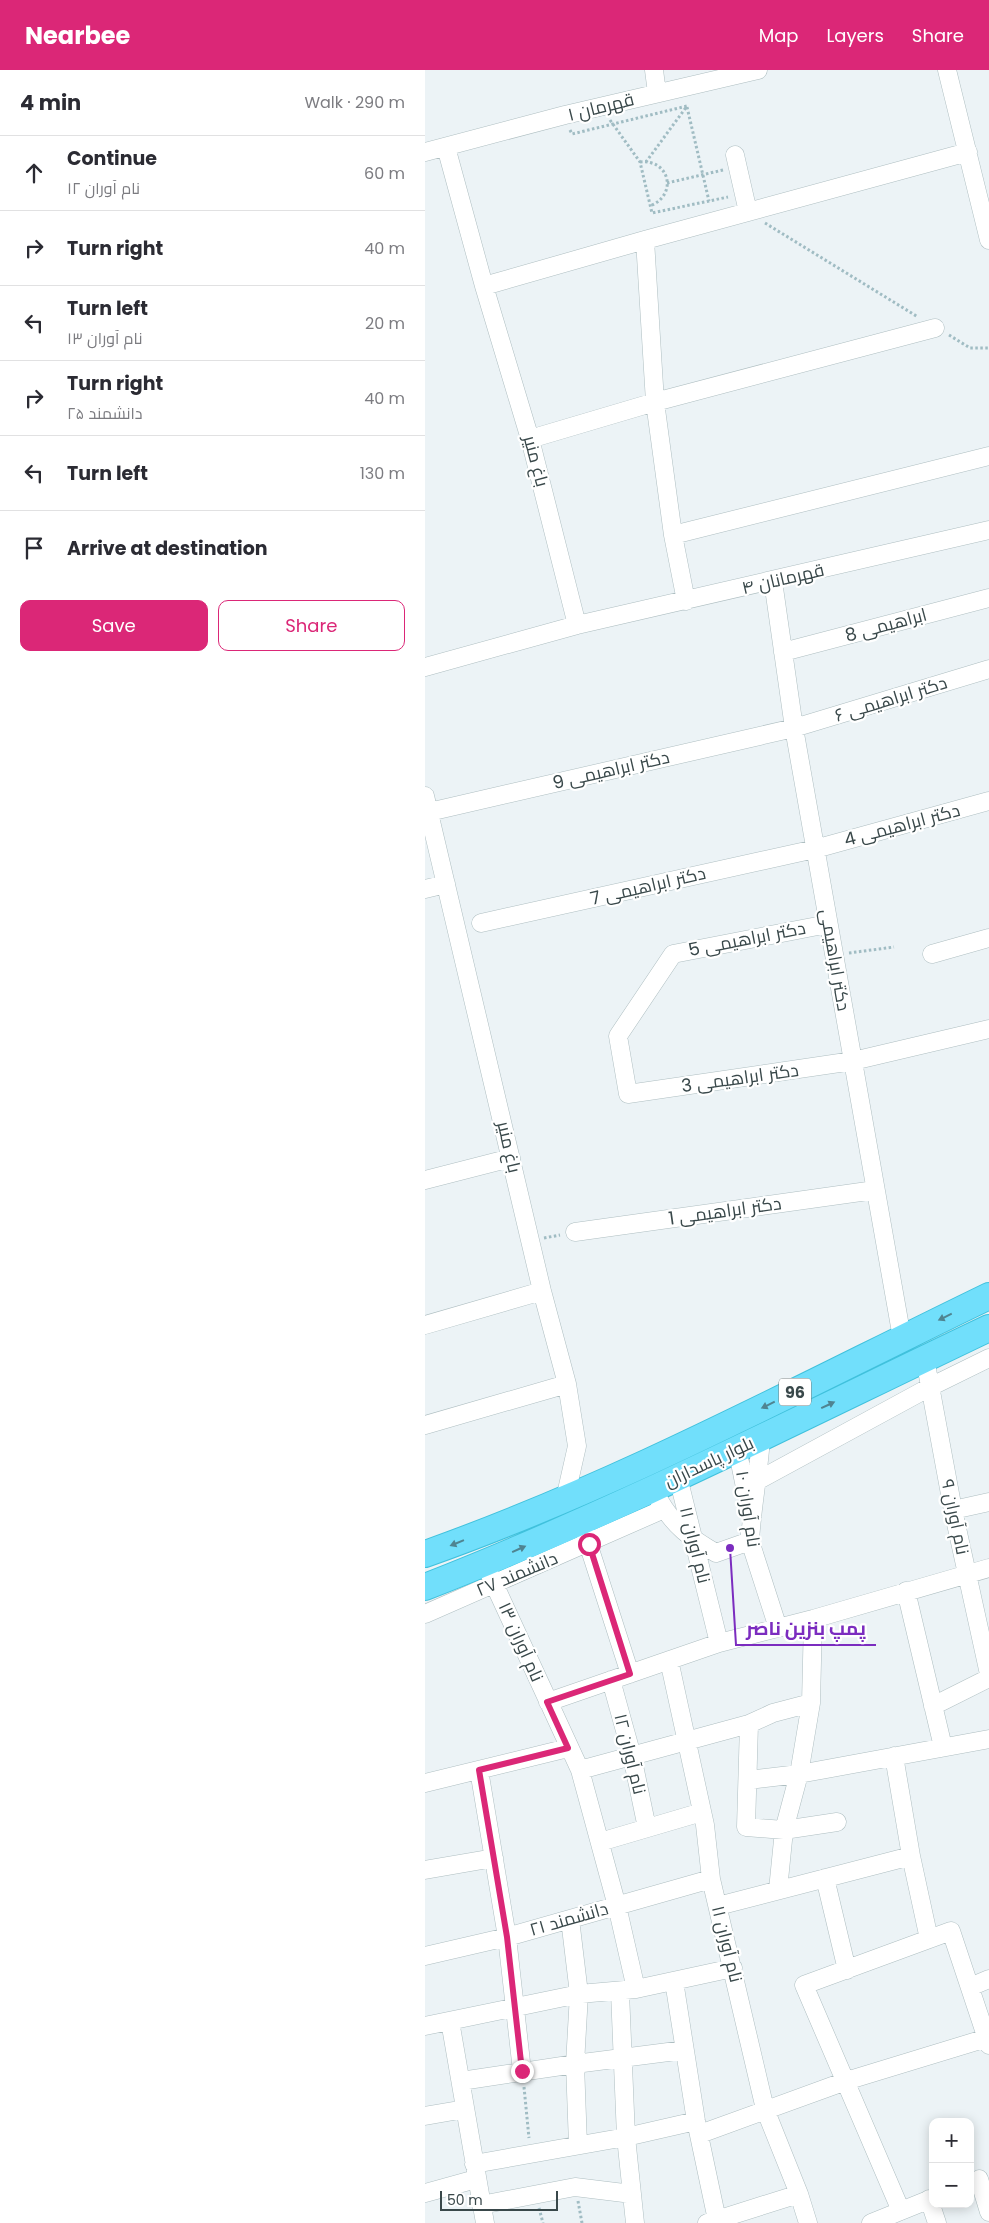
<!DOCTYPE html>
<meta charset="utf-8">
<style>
:root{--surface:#fff;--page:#f7f7f7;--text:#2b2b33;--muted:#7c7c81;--line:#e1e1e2;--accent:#db2777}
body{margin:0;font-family:Poppins,Cairo,sans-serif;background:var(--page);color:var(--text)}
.controls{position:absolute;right:15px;bottom:15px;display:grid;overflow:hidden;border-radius:10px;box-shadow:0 2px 12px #0003}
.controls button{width:45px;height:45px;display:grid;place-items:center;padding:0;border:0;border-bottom:1px solid var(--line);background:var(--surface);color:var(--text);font:25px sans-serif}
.scale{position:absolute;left:15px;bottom:12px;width:118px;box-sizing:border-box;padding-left:5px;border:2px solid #39484a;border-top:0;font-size:14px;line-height:18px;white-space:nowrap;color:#39484a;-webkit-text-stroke:4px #fff;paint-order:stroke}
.stop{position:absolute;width:15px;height:15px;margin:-11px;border:4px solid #db2777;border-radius:50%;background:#fff}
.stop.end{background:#db2777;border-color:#fff;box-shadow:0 1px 5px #0008}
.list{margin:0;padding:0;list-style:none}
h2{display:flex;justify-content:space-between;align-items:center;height:65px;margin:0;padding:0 20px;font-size:21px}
h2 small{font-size:16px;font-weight:400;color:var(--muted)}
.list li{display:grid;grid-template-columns:32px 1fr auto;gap:15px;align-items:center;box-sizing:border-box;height:75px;padding:0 20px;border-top:1px solid var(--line)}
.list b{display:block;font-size:19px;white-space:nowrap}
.list p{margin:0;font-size:16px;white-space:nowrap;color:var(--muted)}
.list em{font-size:16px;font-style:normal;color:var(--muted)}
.actions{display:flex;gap:10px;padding:15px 20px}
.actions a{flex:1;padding:11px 0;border:1px solid var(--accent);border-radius:10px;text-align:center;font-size:18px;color:var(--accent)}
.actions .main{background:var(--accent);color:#fff}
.icon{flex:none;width:28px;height:28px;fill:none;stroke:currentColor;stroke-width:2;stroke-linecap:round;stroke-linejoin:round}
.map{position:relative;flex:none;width:564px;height:2153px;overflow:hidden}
header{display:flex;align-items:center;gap:30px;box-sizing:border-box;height:70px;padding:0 25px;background:var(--accent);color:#fff}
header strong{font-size:24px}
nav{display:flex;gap:28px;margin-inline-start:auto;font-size:18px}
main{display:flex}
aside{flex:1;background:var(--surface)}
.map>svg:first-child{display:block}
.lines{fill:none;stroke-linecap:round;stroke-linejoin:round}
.minor-casing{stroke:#aebec1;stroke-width:19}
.highway-casing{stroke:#40c1dc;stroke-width:28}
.path{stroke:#a0bcc3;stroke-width:3;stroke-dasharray:2.5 2.5;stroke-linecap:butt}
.minor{stroke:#fff;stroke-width:18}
.highway{stroke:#71dffb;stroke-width:26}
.oneway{fill:#4f8491}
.route{stroke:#db2777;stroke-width:6}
.labels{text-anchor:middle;stroke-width:4.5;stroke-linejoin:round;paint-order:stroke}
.shield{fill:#fff;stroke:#747f80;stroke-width:1}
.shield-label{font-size:16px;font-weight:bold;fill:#39484a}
.street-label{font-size:18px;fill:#39484a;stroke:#fff}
.leader{fill:none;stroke:#7b2cbf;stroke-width:2}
.callout-dot{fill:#7b2cbf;stroke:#fff;stroke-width:2}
.callout-label{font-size:19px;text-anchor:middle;font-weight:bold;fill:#7b2cbf;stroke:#fff;stroke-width:4.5;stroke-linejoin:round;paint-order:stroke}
</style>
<header>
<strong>Nearbee</strong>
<nav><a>Map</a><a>Layers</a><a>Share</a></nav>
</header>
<main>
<aside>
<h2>4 min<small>Walk · 290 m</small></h2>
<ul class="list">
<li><svg class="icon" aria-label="ahead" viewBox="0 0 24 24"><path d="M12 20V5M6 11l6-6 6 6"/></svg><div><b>Continue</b><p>نام آوران ۱۲</p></div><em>60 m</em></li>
<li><svg class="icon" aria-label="right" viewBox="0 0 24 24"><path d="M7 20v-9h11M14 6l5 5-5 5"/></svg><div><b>Turn right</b></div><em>40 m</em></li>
<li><svg class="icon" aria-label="left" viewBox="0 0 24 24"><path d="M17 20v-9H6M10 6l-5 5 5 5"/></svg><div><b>Turn left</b><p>نام آوران ۱۳</p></div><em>20 m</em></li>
<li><svg class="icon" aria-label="right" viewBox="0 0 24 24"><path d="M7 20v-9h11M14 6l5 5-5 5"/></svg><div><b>Turn right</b><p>دانشمند ۲۵</p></div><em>40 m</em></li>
<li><svg class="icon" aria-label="left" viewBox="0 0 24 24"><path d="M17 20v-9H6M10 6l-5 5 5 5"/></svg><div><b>Turn left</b></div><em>130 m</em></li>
<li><svg class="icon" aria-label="arrive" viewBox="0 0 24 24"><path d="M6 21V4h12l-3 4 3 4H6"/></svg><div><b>Arrive at destination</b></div></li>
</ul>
<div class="actions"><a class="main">Save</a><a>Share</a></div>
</aside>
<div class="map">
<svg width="564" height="2153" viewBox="0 0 564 2153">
<rect width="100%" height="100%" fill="#ecf3f6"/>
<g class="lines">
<defs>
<path id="minor" d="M229 0 232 23
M522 0 564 170
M0 82 140 45 333 0
M310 85 323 142
M220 170 230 332 248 465 261 531
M59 216 220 170 543 82
M105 369 230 332 510 258
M248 465 564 386
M348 511 369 658 477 1268
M152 555 564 460
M358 582 564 528
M0 597 152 555 105 369 59 216 21 77
M0 726 117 1221 142 1314 152 1376 140 1429
M4 742 369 658 564 599
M0 819 21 814
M56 853 390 779 564 731
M403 854 248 884 193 966 203 1024 428 991 564 959
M507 884 564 868
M0 1110 86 1088
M150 1162 450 1120
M0 1255 117 1221
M500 1289 528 1440 564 1604
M0 1355 142 1314
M312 1378 322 1427
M253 1407 294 1573
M321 1417 505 1317 564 1288
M234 1430C248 1455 266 1469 291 1483L325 1471C327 1436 334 1402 336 1367
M528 1440 564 1432
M325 1460V1471L353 1558
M160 1464 205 1604
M60 1494 155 1700 192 1836 211 1919
M481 1521 518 1677
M0 1544 239 1439
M244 1590 280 1755 286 1809 340 2039 374 2124 383 2153
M186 1610 207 1686 222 1758
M123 1632 294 1573 388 1549 564 1498
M508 1636 564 1608
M324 1654 321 1757 359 1760 412 1752
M469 1686 486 1786
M54 1700 82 1867 97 2001
M155 1700 324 1654 348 1643 386 1633
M323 1710 374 1704 564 1669
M0 1713 143 1678
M175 1772 277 1742
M0 1800 69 1788
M400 1808 422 1900
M353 1820 359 1760 374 1704 386 1633 388 1549
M293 1836 486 1786 504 1869
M145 1849 154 1924 150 1994 153 2075
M0 1886 82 1867 286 1809
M249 1911 271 2051 292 2150
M545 1917 564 1909
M195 1922 201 2067 210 2153
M25 1951 60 2153
M0 1956 154 1924 211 1919 308 1898
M36 2011 150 1994 259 1980
M0 2046 40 2039
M275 2064 421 2011 562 1968
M49 2094 201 2067 271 2051
M554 2109 564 2142
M0 2123 51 2109
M504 2129 512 2153
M56 2135 150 2117 207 2124
M476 2141 379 1915 526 1861 564 1975
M282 2153 374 2124
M446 2153 508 2128"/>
<path id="highway" d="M0 1484C195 1415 378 1316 564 1226
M0 1517C192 1442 377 1347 564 1258"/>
</defs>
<!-- minor casing -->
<use href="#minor" class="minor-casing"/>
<!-- highway casing -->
<use href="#highway" class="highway-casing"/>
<!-- path -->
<path class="path" d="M262 37 284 131
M185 50 215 92 227 143 303 127
M145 60 147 64 262 36 221 92
M215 92C245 89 253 125 225 136
M242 113 298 100
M340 153 493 247
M524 265 545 278H564
M424 883 469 877
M119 1168 135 1165
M99 2017 104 2068
M153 2131 157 2153
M114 2138 118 2153"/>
<!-- minor -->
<use href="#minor" class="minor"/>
<!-- highway -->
<use href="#highway" class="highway"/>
</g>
<!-- one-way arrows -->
<defs><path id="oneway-solid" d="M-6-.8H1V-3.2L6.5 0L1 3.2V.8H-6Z" transform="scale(1.25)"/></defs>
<g class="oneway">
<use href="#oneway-solid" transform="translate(520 1247) rotate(154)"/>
<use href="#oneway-solid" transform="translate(343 1335) rotate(154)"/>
<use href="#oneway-solid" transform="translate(403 1335) rotate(-25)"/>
<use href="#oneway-solid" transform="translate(32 1473) rotate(158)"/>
<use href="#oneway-solid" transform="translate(94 1479) rotate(-24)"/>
</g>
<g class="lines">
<!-- route -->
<path class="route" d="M97 2001 82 1867 54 1700 143 1678 122 1632 205 1604 164 1474"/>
</g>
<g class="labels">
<!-- shield labels -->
<rect class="shield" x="354" y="1308.5" width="32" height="27" rx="4"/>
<g class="shield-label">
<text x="370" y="1328">96</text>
</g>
<!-- street labels -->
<g class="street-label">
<text transform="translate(176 37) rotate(-14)" y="6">قهرمان ۱</text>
<text transform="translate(111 391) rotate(75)" y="6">باغ منیر</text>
<text transform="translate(358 509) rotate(-13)" y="6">قهرمانان ۴</text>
<text transform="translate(461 555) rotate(-15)" y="6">ابراهیمی 8</text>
<text transform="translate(466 629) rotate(-17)" y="6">دکتر ابراهیمی ۶</text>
<text transform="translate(186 700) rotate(-13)" y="6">دکتر ابراهیمی 9</text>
<text transform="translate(477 755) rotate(-15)" y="6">دکتر ابراهیمی 4</text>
<text transform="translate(223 816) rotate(-13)" y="6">دکتر ابراهیمی 7</text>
<text transform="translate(322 869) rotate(-11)" y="6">دکتر ابراهیمی 5</text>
<text transform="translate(410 890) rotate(80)" y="6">دکتر ابراهیمی</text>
<text transform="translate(315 1008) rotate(-8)" y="6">دکتر ابراهیمی 3</text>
<text transform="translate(84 1077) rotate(77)" y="6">باغ منیر</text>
<text transform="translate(300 1141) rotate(-8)" y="6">دکتر ابراهیمی 1</text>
<text transform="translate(284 1392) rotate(-25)" y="6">بلوار پاسداران</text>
<text transform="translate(323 1439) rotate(81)" y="6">نام آوران ۱۰</text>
<text transform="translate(530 1447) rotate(78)" y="6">نام آوران ۹</text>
<text transform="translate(270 1475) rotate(76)" y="6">نام آوران ۱۱</text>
<text transform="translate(92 1504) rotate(-23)" y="6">دانشمند ۲۷</text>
<text transform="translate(96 1572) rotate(66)" y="6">نام آوران ۱۳</text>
<text transform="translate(205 1684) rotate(76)" y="6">نام آوران ۱۲</text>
<text transform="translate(144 1849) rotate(-16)" y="6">دانشمند ۲۱</text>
<text transform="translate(302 1874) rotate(76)" y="6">نام آوران ۱۱</text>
</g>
</g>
<!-- callouts -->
<path class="leader" d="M305 1478L311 1575H451"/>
<circle class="callout-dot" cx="305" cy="1478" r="5"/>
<g class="callout-label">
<text x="381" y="1565">پمپ بنزین ناصر</text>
</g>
</svg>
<div class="controls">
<button>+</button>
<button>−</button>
</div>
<div class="scale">50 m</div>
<div class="stop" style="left:164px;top:1474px"></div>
<div class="stop end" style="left:97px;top:2001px"></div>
</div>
</main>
